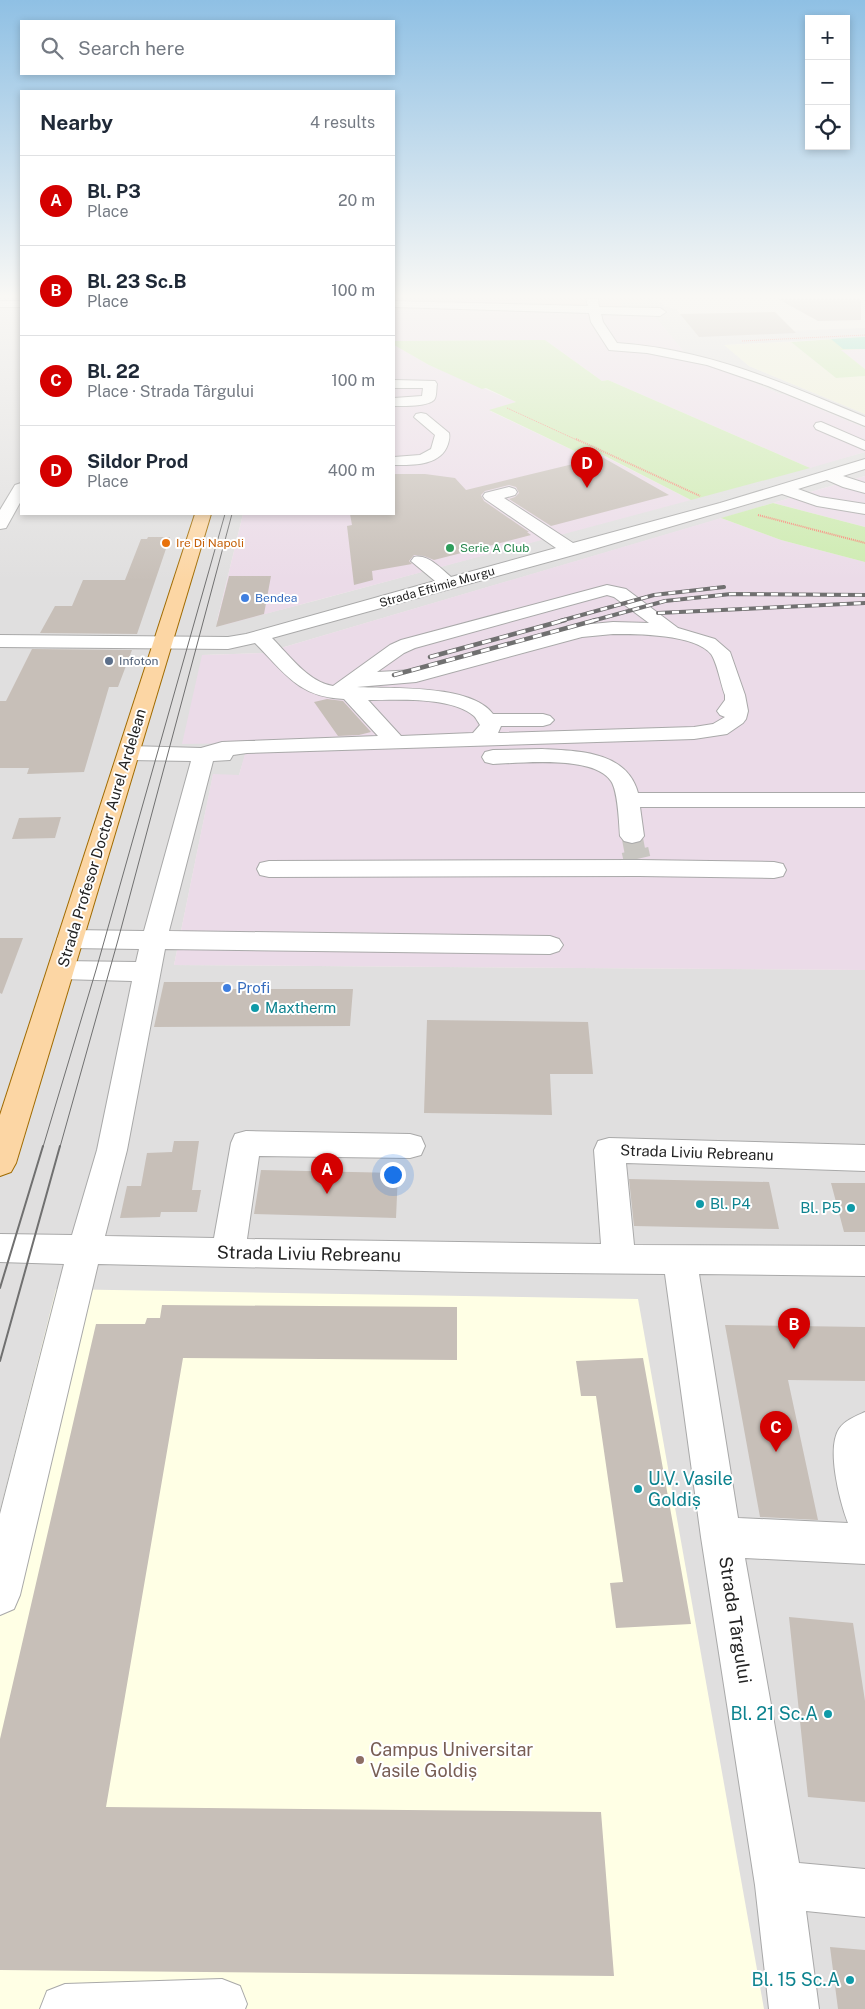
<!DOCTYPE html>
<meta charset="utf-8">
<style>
:root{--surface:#fff;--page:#f2f2f3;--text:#1f2937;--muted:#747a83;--line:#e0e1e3;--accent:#d40000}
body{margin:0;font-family:"Public Sans",sans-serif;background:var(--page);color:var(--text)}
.controls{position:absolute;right:15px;top:15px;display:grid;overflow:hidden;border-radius:0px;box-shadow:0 2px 8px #0003}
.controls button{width:45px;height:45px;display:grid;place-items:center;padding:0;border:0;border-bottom:1px solid var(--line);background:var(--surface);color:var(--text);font:25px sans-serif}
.you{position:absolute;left:392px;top:1174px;width:18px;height:18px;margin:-12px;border:4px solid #fff;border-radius:50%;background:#1a73e8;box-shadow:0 0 0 8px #1a73e833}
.badge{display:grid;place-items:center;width:32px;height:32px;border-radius:50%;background:var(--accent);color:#fff;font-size:16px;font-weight:700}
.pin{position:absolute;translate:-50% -41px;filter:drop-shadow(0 1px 2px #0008)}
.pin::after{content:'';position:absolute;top:26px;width:18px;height:15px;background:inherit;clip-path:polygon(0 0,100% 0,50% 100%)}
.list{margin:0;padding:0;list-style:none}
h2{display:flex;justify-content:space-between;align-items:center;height:65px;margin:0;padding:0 20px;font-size:21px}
h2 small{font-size:16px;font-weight:400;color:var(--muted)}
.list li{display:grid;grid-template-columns:32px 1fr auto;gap:15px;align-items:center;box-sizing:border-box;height:90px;padding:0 20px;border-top:1px solid var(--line)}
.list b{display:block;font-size:19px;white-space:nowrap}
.list p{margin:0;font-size:16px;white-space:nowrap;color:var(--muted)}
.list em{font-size:16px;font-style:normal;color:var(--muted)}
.icon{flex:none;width:28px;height:28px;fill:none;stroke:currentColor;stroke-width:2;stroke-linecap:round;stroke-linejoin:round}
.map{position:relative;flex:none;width:865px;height:2009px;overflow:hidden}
.search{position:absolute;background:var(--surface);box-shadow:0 2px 8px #0003;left:20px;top:20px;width:375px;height:55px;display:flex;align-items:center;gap:12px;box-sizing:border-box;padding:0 18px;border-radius:0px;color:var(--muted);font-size:19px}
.panel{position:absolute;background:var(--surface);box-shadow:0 2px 8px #0003;left:20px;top:90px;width:375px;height:425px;border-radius:0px}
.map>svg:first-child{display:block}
.residential{fill:#e0dfdf}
.commercial{fill:#f2dad9}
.industrial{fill:#ebdbe8}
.education{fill:#ffffe5}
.farmland{fill:#eef0d5}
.grass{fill:#cdebb0}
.pitch{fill:#88e0be}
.building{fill:#c7bfb8}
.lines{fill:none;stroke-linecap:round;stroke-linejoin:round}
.minor-tunnel-far1{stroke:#c8c6c1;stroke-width:21;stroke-dasharray:21 11;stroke-linecap:butt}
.minor-tunnel{stroke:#c8c6c1;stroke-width:27;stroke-dasharray:27 14;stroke-linecap:butt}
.minor-casing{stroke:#a9a9a9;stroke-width:2}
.major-casing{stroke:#a06b00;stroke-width:2}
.path-far1{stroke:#fa8072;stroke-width:1;stroke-dasharray:1 1;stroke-linecap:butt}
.path{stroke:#fa8072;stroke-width:2;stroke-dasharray:1 1;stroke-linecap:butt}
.minor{fill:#fff;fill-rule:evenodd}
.major{fill:#fcd6a4;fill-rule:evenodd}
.tram-far1{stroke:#707070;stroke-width:1}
.tram{stroke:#707070;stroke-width:2}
.rail-far1-casing{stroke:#707070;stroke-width:4}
.rail-casing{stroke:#707070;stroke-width:4.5}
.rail-far1{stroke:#fff;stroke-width:2.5;stroke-dasharray:7;stroke-linecap:butt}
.rail{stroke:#fff;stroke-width:3;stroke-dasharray:9;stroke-linecap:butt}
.food-dot{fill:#e8710a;stroke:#fff;stroke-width:2}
.leisure-dot{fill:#2e9e5b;stroke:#fff;stroke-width:2}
.shop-dot{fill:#3f7fe0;stroke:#fff;stroke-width:2}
.service-dot{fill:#5c6f8a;stroke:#fff;stroke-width:2}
.culture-dot{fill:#0f9aa8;stroke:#fff;stroke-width:2}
.education-dot{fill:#8d6e63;stroke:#fff;stroke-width:2}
.labels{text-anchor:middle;stroke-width:4;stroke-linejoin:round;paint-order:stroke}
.far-food-label{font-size:12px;fill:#c56008;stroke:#fff;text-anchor:start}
.far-leisure-label{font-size:12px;fill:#27864d;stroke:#fff;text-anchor:start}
.far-street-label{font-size:12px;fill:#222;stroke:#fff}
.far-shop-label{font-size:12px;fill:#366cbe;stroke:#fff;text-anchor:start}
.far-service-label{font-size:12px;fill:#4e5e75;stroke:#fff;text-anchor:start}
.street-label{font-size:15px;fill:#222;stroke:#fff}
.shop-label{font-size:15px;fill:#366cbe;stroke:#fff;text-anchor:start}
.culture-label{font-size:15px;fill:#0d838f;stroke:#fff;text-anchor:start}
.near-street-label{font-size:18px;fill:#222;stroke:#fff}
.near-culture-label{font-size:18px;fill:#0d838f;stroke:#fff;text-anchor:end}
.near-education-label{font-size:18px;fill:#785e54;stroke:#fff;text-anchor:start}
</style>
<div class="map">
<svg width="865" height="2009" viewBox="0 0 865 2009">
<rect width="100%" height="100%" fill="#f2efe9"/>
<!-- residential -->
<path class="residential" d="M0 299H21V514H243L217 621 264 614 318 600 865 452V476L264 653 202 655 249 743 239 775H213L174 965 865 970V2009H0Z
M642 299H657L665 307 676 309 697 334 865 328V337L725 345 749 366 865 414V428L784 394H780L701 360 707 358 685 353 653 315 622 312 394 307V302L410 301 622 307 621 302H644Z"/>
<!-- commercial -->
<path class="commercial" d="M536 299H642L645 302H621L622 307 537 304Z"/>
<!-- industrial -->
<path class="industrial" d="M394 299H536L537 304 394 302Z
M394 307 623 312 654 315 685 353 708 358 702 360 780 394H784L865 428V452L810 468 608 380 602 381 545 340 394 341Z
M394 345 429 365 516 402 490 411 587 457 600 454 691 500 224 625 217 621 243 514H394Z
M865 349V369L840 350Z
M865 476V527L773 503Z
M721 518 781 540 865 562V970L174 965 213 774 239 775 248 743 182 744 202 655 264 653Z"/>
<!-- education -->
<path class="education" d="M56 1289 638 1299 764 2009H0V1511Z"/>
<!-- farmland -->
<path class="farmland" d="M791 342 836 378 865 376V414L749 366 724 345Z"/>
<!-- grass -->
<path class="grass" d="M865 337V349L841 350 865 369V376L836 378 791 342Z
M545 340 602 381 608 380 810 468 691 500 601 454 587 457 489 410 516 402 486 388 482 389 429 365 394 345V341Z
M773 503 865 527V562L781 540 721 518Z"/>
<!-- pitch -->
<path class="pitch" d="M865 337V349H843L831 339Z"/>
<!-- building -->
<path class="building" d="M778 299H861V320L818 321Z
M775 312 796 333 699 337 680 314Z
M602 457 669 495 551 526 509 499 515 497 519 493 516 487 509 485 485 491 481 495 484 501 529 532H527L531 535 434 560 424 556 414 555 409 561 412 564 372 571 373 580 354 585 347 526 352 525 350 514H394V474H425L455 478 466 490Z
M148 537H170L137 634 40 633 55 606H72L83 580H125L141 539H147Z
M229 576H271L264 614 216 627Z
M32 649 132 650 118 687H109L84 772 27 774 29 768H0V701H6Z
M327 699 343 701 371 732 359 735 338 736 314 702Z
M61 817 55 838 12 839 19 818Z
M0 938H23L2 994 0 993Z
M164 982H228L227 989H353L350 1026 154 1027Z
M427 1020 588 1022 593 1074H550L552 1115 424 1113Z
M174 1141H199L192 1190H201L197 1212H161L160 1217 120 1218 127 1186H141L147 1153 172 1152Z
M261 1170 398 1173 396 1218 254 1214Z
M629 1179 769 1182 779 1229 634 1226Z
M831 1183H865V1232H844Z
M162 1305 457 1307V1360L183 1358 106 1807 601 1812 614 1976 0 1970V1739L96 1324H145L147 1318H160Z
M725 1325 865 1327V1381L788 1380 818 1520 760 1517Z
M643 1358 691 1624 616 1628 610 1583 623 1582 596 1396H581L576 1361Z
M789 1617 853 1623 865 1701V1802L808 1797Z
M830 1947 865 1950V2009H838Z"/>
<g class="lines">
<!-- minor-tunnel-far1 -->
<path class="minor-tunnel-far1" d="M632 836 635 852"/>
<!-- minor-tunnel -->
<path class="minor-tunnel" d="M635 850 637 859"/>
<defs>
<path id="minor" d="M586 299H598L599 307 660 308 666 312 660 316 601 314 603 322 617 343C707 349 783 383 865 417V426L768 386 707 365 647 353 609 350 591 322 589 313 394 307V301L588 306Z
M0 301H21V307H0Z
M394 380 435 381 437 384C436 388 437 397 434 400 427 407 403 406 394 406V398L422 396 423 388H394Z
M421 413 426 414 449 433C450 438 449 440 448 444 441 466 413 465 394 465V457L420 455 431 449 435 435 414 417 416 414Z
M821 422 865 441V450L816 429 814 426 816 423Z
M865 459V469L843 476 865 483V493L843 487 827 480 798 489 820 497 865 504V514L817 506 782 494 577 554 272 638C289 655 308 682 333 686L390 645 401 640 607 585 626 589 678 628 715 639 730 652 745 695 748 711 746 719 743 723 727 734 694 739 247 753 233 755 230 760 213 761 169 931 550 936 559 939 563 945 559 951 550 954 165 949 127 1150 105 1236 214 1238 231 1143 235 1134 246 1131 410 1134 421 1137 425 1146 421 1155 410 1158 259 1156 247 1239 601 1244 594 1150 598 1141 609 1138 865 1145V1171L626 1163 634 1245 865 1246V1276L699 1274 738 1518 848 1523C840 1502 826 1449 839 1429 845 1420 856 1416 865 1412V1564L745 1558 799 1863 865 1869V1917L806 1911 819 2009H769L755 1885 701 1537 665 1274 470 1272 98 1264 20 1595 14 1609 0 1615V1514L64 1264 0 1262V1234L72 1235 97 1150 132 981 61 979 52 977 48 970 52 963 61 961 136 962 139 949 70 948 61 945 57 939 61 933 70 930 144 931 191 761 129 760 121 758 118 753 121 748 129 746 201 748 222 742 247 741 378 736 344 699C298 697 285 673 255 643L228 649 0 647V635L228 637 246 634 435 581 411 561 414 557C428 554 440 568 451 577L556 548 485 499 483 496 485 493 509 487 515 489 517 492 515 495 504 498 573 543 720 503ZM607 595 614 597 649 623 613 622 581 625 415 670 377 672 404 653 415 648ZM613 634C637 634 695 634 711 654 717 662 721 685 725 695V700L717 711 720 715 725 717 713 724 694 727 498 733 501 726H543L550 724 554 720 550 716 543 714H493C471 684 392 689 357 687L416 682 582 637ZM368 700C396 700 451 696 474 716 476 718 478 722 480 725L473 733 401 736Z
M21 483V501L6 528 0 529V510L15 485Z
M542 749C578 751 627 751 638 793H865V807H640L644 836 640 841 632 843 624 841 620 836C619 822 618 791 611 781 594 755 521 763 493 764L485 762 482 757 485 752 493 750Z
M639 860 774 862 783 864 786 870 783 876 774 878 639 876 269 877 260 875 257 869 260 863 269 861Z
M222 1979 240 1986 247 2004 245 2009H40L47 1991 65 1984Z"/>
<path id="major" d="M195 514H211L16 1163 11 1172 0 1176V1115Z"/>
</defs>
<!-- minor casing -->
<use href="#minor" class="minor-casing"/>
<!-- major casing -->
<use href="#major" class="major-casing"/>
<!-- path-far1 -->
<path class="path-far1" d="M742 341 865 335
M507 408 579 441"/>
<!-- path -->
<path class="path" d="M576 439 700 496
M758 515 865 543"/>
<!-- minor -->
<use href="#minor" class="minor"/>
<!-- major -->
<use href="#major" class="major"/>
<!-- tram-far1 -->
<path class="tram-far1" d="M43 1147 96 970 225 514
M60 1147 118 940 232 514"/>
<!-- tram -->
<path class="tram" d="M0 1288 43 1146
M0 1361 60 1146"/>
<defs>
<path id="rail-far1" d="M658 613 865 603
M560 621 654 595 724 587
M592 621 665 601 731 594 865 595"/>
<path id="rail" d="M430 657 565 620
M394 675 596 620"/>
</defs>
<!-- rail-far1 casing -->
<use href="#rail-far1" class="rail-far1-casing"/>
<!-- rail casing -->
<use href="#rail" class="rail-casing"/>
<!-- rail-far1 -->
<use href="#rail-far1" class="rail-far1"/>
<!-- rail -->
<use href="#rail" class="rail"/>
</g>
<!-- sky -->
<linearGradient id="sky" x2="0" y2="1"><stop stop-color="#8fc0e4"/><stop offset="0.51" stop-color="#f9f8f5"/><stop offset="1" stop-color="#f9f8f5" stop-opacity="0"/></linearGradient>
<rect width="865" height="581" fill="url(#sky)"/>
<!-- markers -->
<circle class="food-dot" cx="166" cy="543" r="5"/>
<circle class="leisure-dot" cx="450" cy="548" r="5"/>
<g class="shop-dot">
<circle cx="245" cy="598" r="5"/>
<circle cx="227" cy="988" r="5"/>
</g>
<circle class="service-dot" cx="109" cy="661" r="5"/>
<g class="culture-dot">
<circle cx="255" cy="1008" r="5"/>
<circle cx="700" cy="1204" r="5"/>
<circle cx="851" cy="1208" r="5"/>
<circle cx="638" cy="1489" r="5"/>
<circle cx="828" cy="1714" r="5"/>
<circle cx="850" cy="1980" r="5"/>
</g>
<circle class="education-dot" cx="360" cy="1760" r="5"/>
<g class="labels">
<!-- far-food labels -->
<g class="far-food-label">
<text x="176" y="547">Ire Di Napoli</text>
</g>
<!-- far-leisure labels -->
<g class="far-leisure-label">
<text x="460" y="552">Serie A Club</text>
</g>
<!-- far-street labels -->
<g class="far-street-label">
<text transform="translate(437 587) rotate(-16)" y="4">Strada Eftimie Murgu</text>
</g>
<!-- far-shop labels -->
<g class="far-shop-label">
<text x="255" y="602">Bendea</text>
</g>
<!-- far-service labels -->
<g class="far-service-label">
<text x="119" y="665">Infoton</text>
</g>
<!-- street labels -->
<g class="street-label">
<text transform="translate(102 838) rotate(-73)" y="5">Strada Profesor Doctor Aurel Ardelean</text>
<text transform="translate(697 1153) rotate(2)" y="5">Strada Liviu Rebreanu</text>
</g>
<!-- shop labels -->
<g class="shop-label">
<text x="237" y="993">Profi</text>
</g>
<!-- culture labels -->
<g class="culture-label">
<text x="265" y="1013">Maxtherm</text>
<text x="710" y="1209">Bl. P4</text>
<text x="841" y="1213" text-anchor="end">Bl. P5</text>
</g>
<!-- near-street labels -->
<g class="near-street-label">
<text transform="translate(309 1254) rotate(1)" y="6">Strada Liviu Rebreanu</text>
<text transform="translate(735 1620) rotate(81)" y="6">Strada Târgului</text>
</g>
<!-- near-culture labels -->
<g class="near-culture-label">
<text x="648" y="1485" text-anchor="start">U.V. Vasile<tspan x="648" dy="21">Goldiș</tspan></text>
<text x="818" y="1720">Bl. 21 Sc.A</text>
<text x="840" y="1986">Bl. 15 Sc.A</text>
</g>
<!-- near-education labels -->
<g class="near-education-label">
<text x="370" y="1756">Campus Universitar<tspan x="370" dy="21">Vasile Goldiș</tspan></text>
</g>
</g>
</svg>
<div class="controls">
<button>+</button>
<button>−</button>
<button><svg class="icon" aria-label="locate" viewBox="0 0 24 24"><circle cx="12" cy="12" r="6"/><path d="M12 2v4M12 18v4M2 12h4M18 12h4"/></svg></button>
</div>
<div class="you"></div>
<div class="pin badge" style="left:327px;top:1194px">A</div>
<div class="pin badge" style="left:794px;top:1349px">B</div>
<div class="pin badge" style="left:776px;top:1452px">C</div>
<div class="pin badge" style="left:587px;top:488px">D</div>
<div class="search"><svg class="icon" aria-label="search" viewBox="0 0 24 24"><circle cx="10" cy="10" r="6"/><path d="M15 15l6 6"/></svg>Search here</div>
<section class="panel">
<h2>Nearby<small>4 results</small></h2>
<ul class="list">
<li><span class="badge">A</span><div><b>Bl. P3</b><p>Place</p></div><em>20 m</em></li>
<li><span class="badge">B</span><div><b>Bl. 23 Sc.B</b><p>Place</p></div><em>100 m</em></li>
<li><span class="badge">C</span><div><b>Bl. 22</b><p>Place · Strada Târgului</p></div><em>100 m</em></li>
<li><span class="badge">D</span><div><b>Sildor Prod</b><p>Place</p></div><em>400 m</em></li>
</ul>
</section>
</div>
